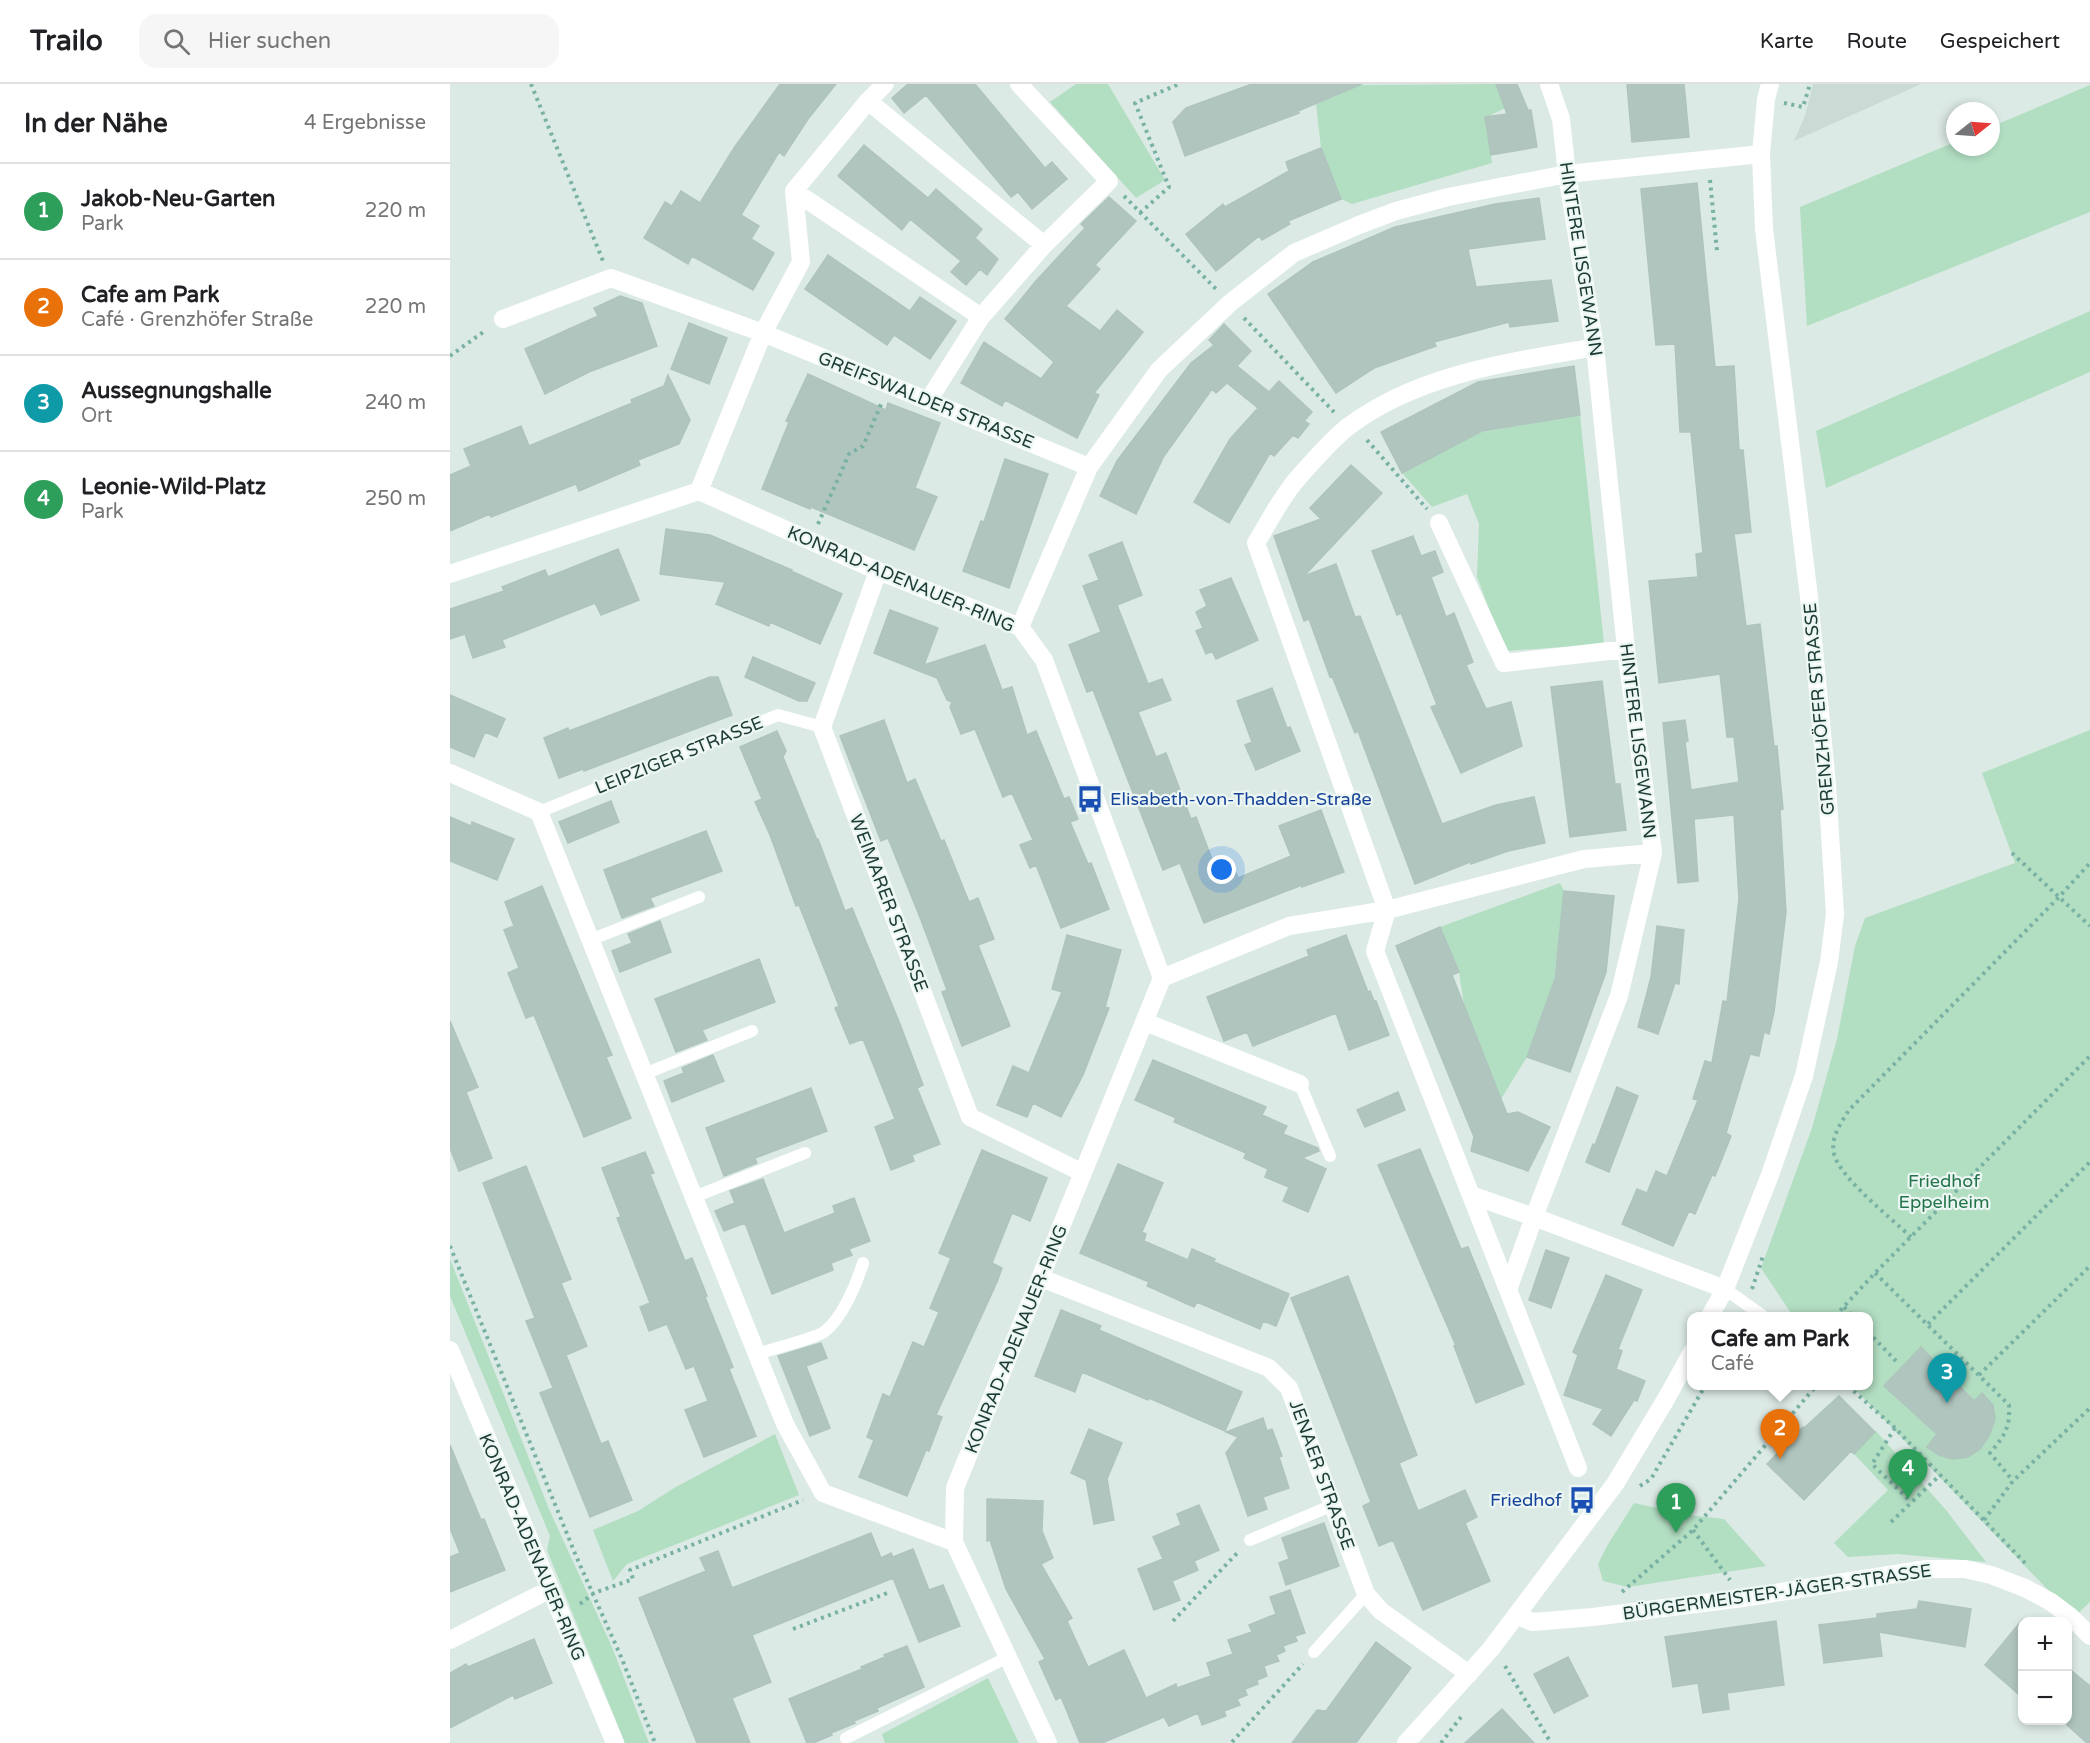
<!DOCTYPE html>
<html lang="de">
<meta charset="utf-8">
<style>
:root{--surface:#fff;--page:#f6f6f6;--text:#202124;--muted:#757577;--line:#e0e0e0;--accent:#844e33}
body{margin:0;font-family:"Varela Round",sans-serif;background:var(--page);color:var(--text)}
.controls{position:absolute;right:18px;bottom:18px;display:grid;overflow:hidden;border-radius:12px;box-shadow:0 3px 9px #0003}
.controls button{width:54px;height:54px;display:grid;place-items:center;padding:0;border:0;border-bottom:2px solid var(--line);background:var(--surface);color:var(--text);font:30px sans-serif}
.compass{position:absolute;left:1496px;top:18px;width:54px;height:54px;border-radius:50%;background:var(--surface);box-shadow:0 3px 9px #0003;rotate:73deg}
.you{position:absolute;left:772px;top:786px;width:21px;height:21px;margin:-15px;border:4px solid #fff;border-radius:50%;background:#1a73e8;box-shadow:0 0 0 9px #1a73e833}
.badge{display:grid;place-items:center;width:39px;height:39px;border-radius:50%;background:var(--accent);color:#fff;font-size:20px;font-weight:700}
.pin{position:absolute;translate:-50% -50px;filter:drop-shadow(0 2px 3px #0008)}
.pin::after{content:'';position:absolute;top:32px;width:21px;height:18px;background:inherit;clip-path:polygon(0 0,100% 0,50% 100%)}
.popup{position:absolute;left:1237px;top:1228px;width:186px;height:78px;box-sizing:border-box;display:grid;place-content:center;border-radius:12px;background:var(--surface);filter:drop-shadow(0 2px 4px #0005);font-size:20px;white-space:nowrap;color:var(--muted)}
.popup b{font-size:22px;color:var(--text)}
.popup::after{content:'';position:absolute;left:50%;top:100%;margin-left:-12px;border:12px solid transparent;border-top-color:var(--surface)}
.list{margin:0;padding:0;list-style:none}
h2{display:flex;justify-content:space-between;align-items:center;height:78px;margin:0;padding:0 24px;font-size:26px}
h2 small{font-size:20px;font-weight:400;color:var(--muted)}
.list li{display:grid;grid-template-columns:39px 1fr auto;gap:18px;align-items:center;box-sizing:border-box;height:96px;padding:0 24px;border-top:2px solid var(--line)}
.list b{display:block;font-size:22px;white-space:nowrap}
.list p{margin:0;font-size:20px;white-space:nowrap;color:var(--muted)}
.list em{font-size:20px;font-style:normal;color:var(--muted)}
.icon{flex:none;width:33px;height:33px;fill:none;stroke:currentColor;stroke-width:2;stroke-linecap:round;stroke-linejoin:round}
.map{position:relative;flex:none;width:1640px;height:1659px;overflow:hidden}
header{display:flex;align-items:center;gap:36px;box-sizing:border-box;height:84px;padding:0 30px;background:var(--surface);border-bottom:2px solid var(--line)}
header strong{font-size:28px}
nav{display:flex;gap:33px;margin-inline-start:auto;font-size:21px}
.search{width:420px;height:54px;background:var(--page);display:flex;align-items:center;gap:15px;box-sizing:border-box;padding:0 21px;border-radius:18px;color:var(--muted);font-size:22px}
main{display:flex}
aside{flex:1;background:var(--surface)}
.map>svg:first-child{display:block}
.built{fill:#cadad4}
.green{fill:#b2dec2}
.building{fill:#b1c5bf;stroke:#aec4bd;stroke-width:1.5}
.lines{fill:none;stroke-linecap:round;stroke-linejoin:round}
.path{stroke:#79b1a5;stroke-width:4;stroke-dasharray:3 4.5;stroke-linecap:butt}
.service{stroke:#fff;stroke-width:12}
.minor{stroke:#fff;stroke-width:18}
.tertiary{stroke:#fff;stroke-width:18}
.labels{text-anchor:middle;stroke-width:4.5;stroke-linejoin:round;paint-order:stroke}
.street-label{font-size:18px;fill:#1d3a35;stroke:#ecf7f3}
.transit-label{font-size:18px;fill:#164399;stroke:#ecf7f3;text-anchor:start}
.park-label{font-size:18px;fill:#24754b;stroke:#ecf7f3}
</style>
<header>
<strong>Trailo</strong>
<div class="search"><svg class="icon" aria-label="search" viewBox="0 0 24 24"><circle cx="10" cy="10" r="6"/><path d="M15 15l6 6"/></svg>Hier suchen</div>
<nav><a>Karte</a><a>Route</a><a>Gespeichert</a></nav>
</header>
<main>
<aside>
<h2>In der Nähe<small>4 Ergebnisse</small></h2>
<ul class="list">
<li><span class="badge" style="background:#2e9e5b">1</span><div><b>Jakob-Neu-Garten</b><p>Park</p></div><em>220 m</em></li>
<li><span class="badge" style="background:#e8710a">2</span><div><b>Cafe am Park</b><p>Café · Grenzhöfer Straße</p></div><em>220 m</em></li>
<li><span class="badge" style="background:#0f9aa8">3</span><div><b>Aussegnungshalle</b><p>Ort</p></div><em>240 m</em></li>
<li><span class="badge" style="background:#2e9e5b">4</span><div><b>Leonie-Wild-Platz</b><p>Park</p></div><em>250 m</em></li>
</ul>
</aside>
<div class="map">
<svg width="1640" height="1659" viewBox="0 0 1640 1659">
<rect width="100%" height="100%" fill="#dceae5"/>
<!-- built -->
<path class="built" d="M1363 0H1471L1344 57 1355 32Z"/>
<!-- green -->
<path class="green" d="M626 0H658L715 96 686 114 600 18Z
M1046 0 1055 24 1035 34 1042 79 902 120 891 115 871 64 866 20 911 1Z
M1640 1V128L1357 242 1350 123 1505 58V63H1541V43Z
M1640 227V288L1376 404 1366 347Z
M1130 331 1154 560 1055 567 1027 493 1029 440 1017 410 982 423 952 389 1031 348Z
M1640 646V1518L1624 1533 1402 1302H1418V1232H1343L1311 1184 1362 1044 1387 955 1405 862 1415 834 1565 779 1532 689Z
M1110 799 1114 807 1104 896 1077 973 1051 1015 1014 921 1009 888 990 843Z
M0 1175 99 1425 162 1563 199 1659H175L97 1466 100 1452 0 1212Z
M1426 1347 1496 1426 1536 1478 1447 1470 1398 1473 1384 1459 1438 1406 1404 1370Z
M325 1350 349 1411 177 1480 163 1497 143 1446 188 1427 224 1404Z
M1184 1419 1239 1431 1274 1435 1316 1482 1178 1503 1153 1497 1148 1480 1157 1462Z
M538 1594 569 1659H435L432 1650Z"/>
<!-- building -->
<path class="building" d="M330 0H386L358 35 334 72 329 68 291 131 309 142 301 155 324 169 303 206 242 172 238 180 194 154 215 118 222 122 231 107 250 119 284 64Z
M458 0H525L595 84 602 78 617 95 582 125 568 108 561 113 476 11 454 29 442 14Z
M802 0H912L848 27 849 29 735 72 723 38 736 24Z
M1046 0H1067L1078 26H1081L1087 63 1041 71 1035 33 1057 30Z
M1177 0H1234L1239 53 1182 58Z
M414 61 478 114 486 105 532 145 525 154 548 175 537 191 530 185 516 201 501 188 511 177 460 135 452 146 388 92Z
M871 64 891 115 838 137 840 140 812 156 809 152 766 187 736 150 773 120 775 123 839 87 836 78Z
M1247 99 1265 283 1284 282 1289 366H1293L1301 448 1284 450 1296 542 1310 540 1324 662H1327L1333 725 1330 726 1336 828 1324 928 1319 950 1314 948 1309 972 1300 970 1276 1049 1281 1052 1265 1092 1262 1091 1245 1130 1239 1127 1223 1162 1172 1140 1187 1105 1197 1109 1206 1087 1217 1092 1248 1016 1243 1015 1255 977 1262 979 1273 917 1277 918 1289 815 1284 731 1244 735 1248 797 1228 799 1213 639 1235 636 1238 657 1235 658 1241 706 1289 698 1284 653H1277L1270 590 1209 599 1199 497 1248 493 1246 470 1253 469 1241 348H1230L1225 260 1206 261 1191 105Z
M659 113 686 137 645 181 650 185 616 222 650 247 667 226 693 248 644 309 649 311 627 354 555 316 552 322 511 299 534 258 591 295 604 278 555 235 585 198 635 144 631 140Z
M1089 114 1095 155 1018 165 1026 203 1101 196 1108 237 1060 243 1059 238 984 258 986 262 924 284 886 309 818 210 863 178 945 143 1045 120Z
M378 171 460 227 470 213 506 237 480 275 444 251 437 261 355 205Z
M170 212 192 219 207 262 139 288 95 310 75 265 148 232 144 224Z
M239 239 277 254 259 300 221 285Z
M774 240 801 267 787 282 819 308 829 297 862 328 854 337 859 340 848 354 843 351 824 372 820 369 779 439 744 418 780 355 808 324 777 299 766 309 762 305 714 372 686 430 650 412 667 377 741 279 764 261 759 256Z
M1124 282 1130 331 1032 347 952 389 931 348 1028 298Z
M358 290 436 326 438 319 490 339 465 404 487 413 464 466 361 423 360 425 312 405 339 338 336 337Z
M218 291 240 336 229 360 188 376 190 381 129 407 126 400 41 433 40 430 0 447V391L21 382 14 365 71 342 79 362 182 319 181 316 214 302Z
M555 375 598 390 559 504 513 487 531 437 534 438Z
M901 381 932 409 854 492 886 480 905 533 910 532 992 740 1046 721 1084 713 1095 759 1058 767 1021 780 1020 778 965 800 908 647 905 649 882 592 880 593 859 535 854 537 824 452 871 435 860 424Z
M216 445 260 451 342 486 341 487 392 510 370 560 320 538 319 542 266 520 275 498 210 490Z
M963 452 971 472 985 467 993 488 981 493 996 533 1004 529 1023 578 1016 581 1036 625 1061 618 1072 662 1011 689 981 623 987 621 951 529 947 531 922 467Z
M672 458 692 511 667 521 698 600 712 595 721 616 688 628 706 673 716 669 741 735 746 733 768 791 784 784 788 794 841 772 829 742 871 726 894 788 852 803V801L754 839 730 779 713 786 643 606 637 608 619 561 651 548 633 502 649 496 639 471Z
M168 465 189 516 151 531 145 519 52 556 55 563 23 574 15 550 0 555V525L54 507 52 503 95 486 98 493Z
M781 494 808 556 766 575 762 567 756 570 746 547 753 544 746 528 757 522 750 506Z
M440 526 488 544 474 581 535 561 552 606 562 603 577 651 586 647 614 715 619 713 628 735 620 738 638 780 641 779 659 825 611 844 586 781 580 784 570 761 583 756 562 709 553 713 525 645 511 650 500 623 502 618 497 616 487 594 424 569Z
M303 573 365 599 357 617H349L295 593Z
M260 593H268L282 631 134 687 133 685 109 694 94 654 118 644 119 647Z
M1152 597 1165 700H1170L1176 746 1120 753 1101 603Z
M822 604 837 644 840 643 850 667 806 686 795 661 802 658 787 617Z
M0 611 55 635 47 653 35 648 24 673 0 663Z
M434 636 457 699 465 695 491 757 494 756 519 818 528 814 544 855 528 861 560 942 512 962 492 908 497 906 471 836 438 754 431 757 390 652Z
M327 647 336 667 333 673 367 756 368 755 395 827 402 824 450 940 473 1001 467 1004 490 1060 462 1071 464 1077 441 1086 425 1043 445 1035 413 955 400 960 385 924 389 922 349 821 346 822 320 751 305 718 312 715 290 663Z
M161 717 169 738 118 759 109 738Z
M0 733 21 742 22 738 64 755 47 796 0 777Z
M256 747 272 787 200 814 204 822 172 834 154 786Z
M92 802 162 971 156 973 181 1034 134 1053 84 931 76 934 58 889 69 884 54 846 64 842 55 818Z
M1114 807 1164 812 1156 888 1120 988 1077 973 1105 895Z
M210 837 221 868 170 888 162 867 182 859 178 850Z
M1207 842 1234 846 1229 900 1225 899 1208 950 1188 943 1201 893Z
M990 843 1009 888 1002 891 1057 1030 1068 1028 1100 1043 1078 1087 1021 1067 1024 1053 946 862Z
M617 851 671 866 655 923 659 924 633 991 611 1033 583 1019 577 1033 547 1021 563 982 577 988 578 991 612 908 602 905Z
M896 851 918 908 920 907 924 917H926L939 951 899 966 886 929 803 962 797 948 774 957 757 913 859 872 857 866Z
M309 875 325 918 252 946 257 956 226 968 205 915Z
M0 937 28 1003 16 1008 42 1074 9 1087 0 1064Z
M263 971 274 997 222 1018 214 997 234 989 232 984Z
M703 976 816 1023 812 1031 837 1042 833 1050 868 1064 869 1067 852 1074 876 1085 858 1128 833 1117 839 1103 815 1093 818 1085 794 1074 796 1069 724 1038 726 1034 685 1016Z
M1167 1003 1188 1012 1159 1088 1136 1078 1143 1060 1145 1061Z
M361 1004 377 1047 305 1074 307 1079 274 1092 256 1044Z
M948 1008 955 1026 915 1043 907 1026Z
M970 1065 1011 1165 1018 1163 1074 1300 1026 1319 1004 1262H1006L928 1081Z
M532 1066 597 1094 580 1137 562 1129 542 1179 552 1184 547 1198 486 1331 492 1333 479 1367 476 1366 457 1412 409 1393 424 1356 417 1353 433 1310 440 1313 463 1258 474 1263 489 1228 480 1224 501 1174 489 1169Z
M195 1068 204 1089 200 1090 235 1177 242 1174 257 1212 255 1213 283 1283 279 1285 306 1352 254 1373 235 1326 258 1317 244 1282 236 1285 217 1240 199 1247 190 1223 200 1219 167 1134 171 1133 152 1084Z
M668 1080 713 1099 692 1148 696 1150 694 1157 738 1176 742 1165 765 1175 764 1178 839 1210 826 1242 813 1237 810 1245 747 1218 744 1223 697 1202 699 1198 630 1169Z
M76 1082 121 1195 111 1199 137 1262 116 1271 151 1360 158 1357 182 1416 140 1433 90 1309 103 1304 76 1237 85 1234 33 1099Z
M313 1095 334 1149 385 1129 383 1122 404 1114 420 1157 399 1165 402 1171 381 1179 383 1186 322 1210 295 1139 274 1147 265 1127 285 1119 280 1107Z
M1096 1166 1119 1174 1101 1224 1079 1216Z
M1156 1191 1192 1206 1168 1265 1172 1267 1166 1285 1195 1297 1187 1317 1184 1316 1161 1352 1143 1340 1153 1325 1114 1311 1128 1271 1123 1268Z
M898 1192 967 1371 949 1379 968 1427 1015 1406 1027 1433 1015 1439 1040 1497 973 1526 943 1456 929 1462 913 1422 921 1418 841 1214Z
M611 1226 651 1242 649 1246 792 1308 775 1347 699 1314 698 1316 632 1288 625 1308 585 1292Z
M371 1259 377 1274 356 1282 380 1344 360 1352 328 1272Z
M1471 1263 1524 1317 1532 1309 1543 1321 1545 1335 1539 1352 1530 1365 1518 1373 1502 1375 1489 1371 1477 1363 1487 1350 1434 1302Z
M1389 1312 1425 1348 1404 1370 1401 1367 1354 1416 1317 1380 1353 1343 1354 1344Z
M813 1334 817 1347 822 1345 832 1372 829 1373 839 1404 813 1413 817 1425 798 1432 776 1369 788 1353 776 1348Z
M639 1345 672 1359 657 1395 664 1436 644 1440 636 1396 621 1389Z
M0 1361 31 1436 34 1435 55 1486 0 1508V1473L10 1469 0 1444Z
M537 1415 593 1417 592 1447 603 1474 591 1480 622 1534 617 1537 638 1583 674 1566 696 1614 726 1600 727 1604 761 1592 757 1579 783 1570 778 1556 802 1548 799 1541 826 1530 820 1513 840 1506 855 1549 845 1552 847 1557 833 1562 835 1567 826 1571 829 1577 814 1582 817 1592 807 1596 808 1600 795 1605 797 1611 787 1615 790 1621 774 1627 776 1632 752 1641 748 1629 719 1642 714 1633 652 1659H630L611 1613 606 1616 589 1578 595 1575 556 1505 540 1456 537 1457Z
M749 1421 769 1466 744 1477 748 1486 722 1497 730 1516 704 1526 688 1485 713 1475 703 1453 731 1441 727 1430Z
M874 1439 889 1482 836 1501 829 1479 839 1475 832 1454Z
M421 1449 431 1474 441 1469 443 1473 463 1465 479 1506 493 1501 510 1542 469 1558 443 1494 302 1551 321 1598 282 1614 300 1659H247L189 1514 256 1487 250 1474 268 1467 282 1504Z
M1469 1517 1521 1525 1515 1563 1429 1548 1432 1572 1374 1579 1369 1541 1427 1534V1530L1467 1525Z
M1572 1536V1613L1535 1581Z
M1326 1537 1334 1601 1277 1609 1279 1625 1253 1629 1248 1599 1223 1603 1215 1553Z
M84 1555 102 1599 65 1615 63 1611 0 1644V1589L16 1580 18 1583Z
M926 1558 961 1584 906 1659H842L867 1626 876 1627Z
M457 1562 474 1603 427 1624 428 1627 404 1637 405 1639 381 1649 382 1651 363 1659H357L339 1615 412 1585 411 1583 435 1573 434 1571Z
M1118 1573 1138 1612 1104 1629 1084 1590Z
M1617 1583 1640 1602V1659H1637L1617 1641Z
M1052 1625 1084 1659H1015Z"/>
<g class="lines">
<!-- path -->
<path class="path" d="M81 0 153 177
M1334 19 1353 23 1360 0
M1260 96 1267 167
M674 112 766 205
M690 129 719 103 685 19 729 0
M794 234 884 328
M0 272 36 246
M917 356 977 425
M368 440 399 370 413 362 432 318
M1562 769 1640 842
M1461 1153C1442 1135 1390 1094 1384 1070 1380 1054 1391 1039 1399 1026L1609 813 1640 779
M0 1162 126 1472 172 1575 205 1659
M1425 1189 1559 1321C1560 1344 1555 1351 1540 1369L1563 1397
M1302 1205 1313 1172
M1394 1223 1403 1232
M1385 1232 1425 1189 1640 972
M1478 1240 1640 1078
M1418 1248 1446 1277
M1529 1291 1640 1182
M1398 1302 1445 1344 1576 1480
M1445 1344 1422 1380 1461 1418
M1190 1402 1201 1395 1255 1302
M1534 1436 1563 1397 1640 1324
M1441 1438 1490 1391
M1243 1446 1280 1496
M1172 1508 1243 1446 1366 1302
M130 1520 144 1509 183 1495 180 1486 353 1416
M723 1537 789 1467
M343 1545 440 1508
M1055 1582 1101 1659
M782 1658 853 1580
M991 1659 1011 1633"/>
<!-- service -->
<path class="service" d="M89 728 328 631 372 643
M140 856 249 813
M194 990 302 947
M850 1000 880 1072
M244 1113 355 1069
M1275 1205 1313 1232
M307 1270C322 1265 363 1255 374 1248 392 1235 407 1199 413 1179
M800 1456 883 1421
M864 1568 916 1510
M396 1654 558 1573"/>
<!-- minor -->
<path class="minor" d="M1099 0 1111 35 1117 90 1145 263 1176 565 1203 769 1169 912 1084 1133 1275 1205
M418 17 594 161
M344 107 531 233
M53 235 161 194 313 249 639 383
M478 317 531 233 594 161 659 97 569 0
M249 407 313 249 351 178 344 107 418 17 435 0
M989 439 1054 579 1176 565
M428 487 372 643 520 1033 633 1089
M0 490 249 407 428 487 570 543 594 576 712 894 505 1404 504 1458 598 1659
M570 543 639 383 709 286 780 219 844 169 909 141 946 127 998 113 1117 90 1311 70
M0 689 89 728 335 1340 373 1409 504 1458
M712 894 839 842 937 826 1134 775 1203 769
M695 938 850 1000
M1021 1111 1084 1133 1058 1206
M591 1194 819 1284 839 1304 916 1510 931 1527 1019 1590
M0 1266 165 1659
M1128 1384 925 867 937 826 806 459C819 438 831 413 848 394 862 378 883 354 899 342 970 289 1061 278 1145 263
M1067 1532 1083 1538 1143 1533 1293 1514 1477 1485H1515L1541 1491 1575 1504 1601 1518 1621 1533 1640 1552
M0 1556 99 1506"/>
<!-- tertiary -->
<path class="tertiary" d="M1260 1232 1275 1205 1320 1091 1354 992 1379 878 1385 830 1377 701 1359 513 1314 145 1311 70 1316 15 1320 0
M956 1659 1040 1566 1165 1400 1216 1315 1242 1268"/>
</g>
<!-- icons -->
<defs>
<symbol id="bus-bare" viewBox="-9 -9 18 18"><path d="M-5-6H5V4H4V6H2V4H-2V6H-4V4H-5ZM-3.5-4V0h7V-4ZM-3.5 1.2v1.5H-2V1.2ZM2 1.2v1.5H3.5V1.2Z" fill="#1a4fb4" stroke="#ecf7f3" stroke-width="2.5" paint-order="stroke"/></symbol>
</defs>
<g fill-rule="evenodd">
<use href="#bus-bare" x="621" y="696" width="38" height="38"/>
<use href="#bus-bare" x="1113" y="1397" width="38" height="38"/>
</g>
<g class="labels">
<!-- street labels -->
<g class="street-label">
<text transform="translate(1131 175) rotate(81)" y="6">HINTERE LISGEWANN</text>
<text transform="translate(476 316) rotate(22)" y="6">GREIFSWALDER STRASSE</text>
<text transform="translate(451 495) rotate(23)" y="6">KONRAD-ADENAUER-RING</text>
<text transform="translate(1369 625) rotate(-95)" y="6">GRENZHÖFER STRASSE</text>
<text transform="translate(1188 657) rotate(83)" y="6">HINTERE LISGEWANN</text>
<text transform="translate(229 671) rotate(-22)" y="6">LEIPZIGER STRASSE</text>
<text transform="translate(439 819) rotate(69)" y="6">WEIMARER STRASSE</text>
<text transform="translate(566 1255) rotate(-68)" y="6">KONRAD-ADENAUER-RING</text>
<text transform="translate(872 1391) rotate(70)" y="6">JENAER STRASSE</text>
<text transform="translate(82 1463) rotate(67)" y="6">KONRAD-ADENAUER-RING</text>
<text transform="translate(1327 1508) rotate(-8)" y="6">BÜRGERMEISTER-JÄGER-STRASSE</text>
</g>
<!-- transit labels -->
<g class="transit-label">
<text x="660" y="721">Elisabeth-von-Thadden-Straße</text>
<text x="1112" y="1422" text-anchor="end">Friedhof</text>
</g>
<!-- park labels -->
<g class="park-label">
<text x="1494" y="1103">Friedhof<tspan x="1494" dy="21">Eppelheim</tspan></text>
</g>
</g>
</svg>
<div class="controls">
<button>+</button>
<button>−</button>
</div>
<svg class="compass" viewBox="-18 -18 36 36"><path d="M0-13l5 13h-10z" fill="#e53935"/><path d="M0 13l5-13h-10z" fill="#757577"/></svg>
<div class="you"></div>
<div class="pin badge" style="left:1226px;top:1449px;background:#2e9e5b">1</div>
<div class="pin badge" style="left:1330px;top:1375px;background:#e8710a">2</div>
<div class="popup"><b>Cafe am Park</b>Café</div>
<div class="pin badge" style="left:1497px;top:1319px;background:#0f9aa8">3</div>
<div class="pin badge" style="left:1458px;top:1415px;background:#2e9e5b">4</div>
</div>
</main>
